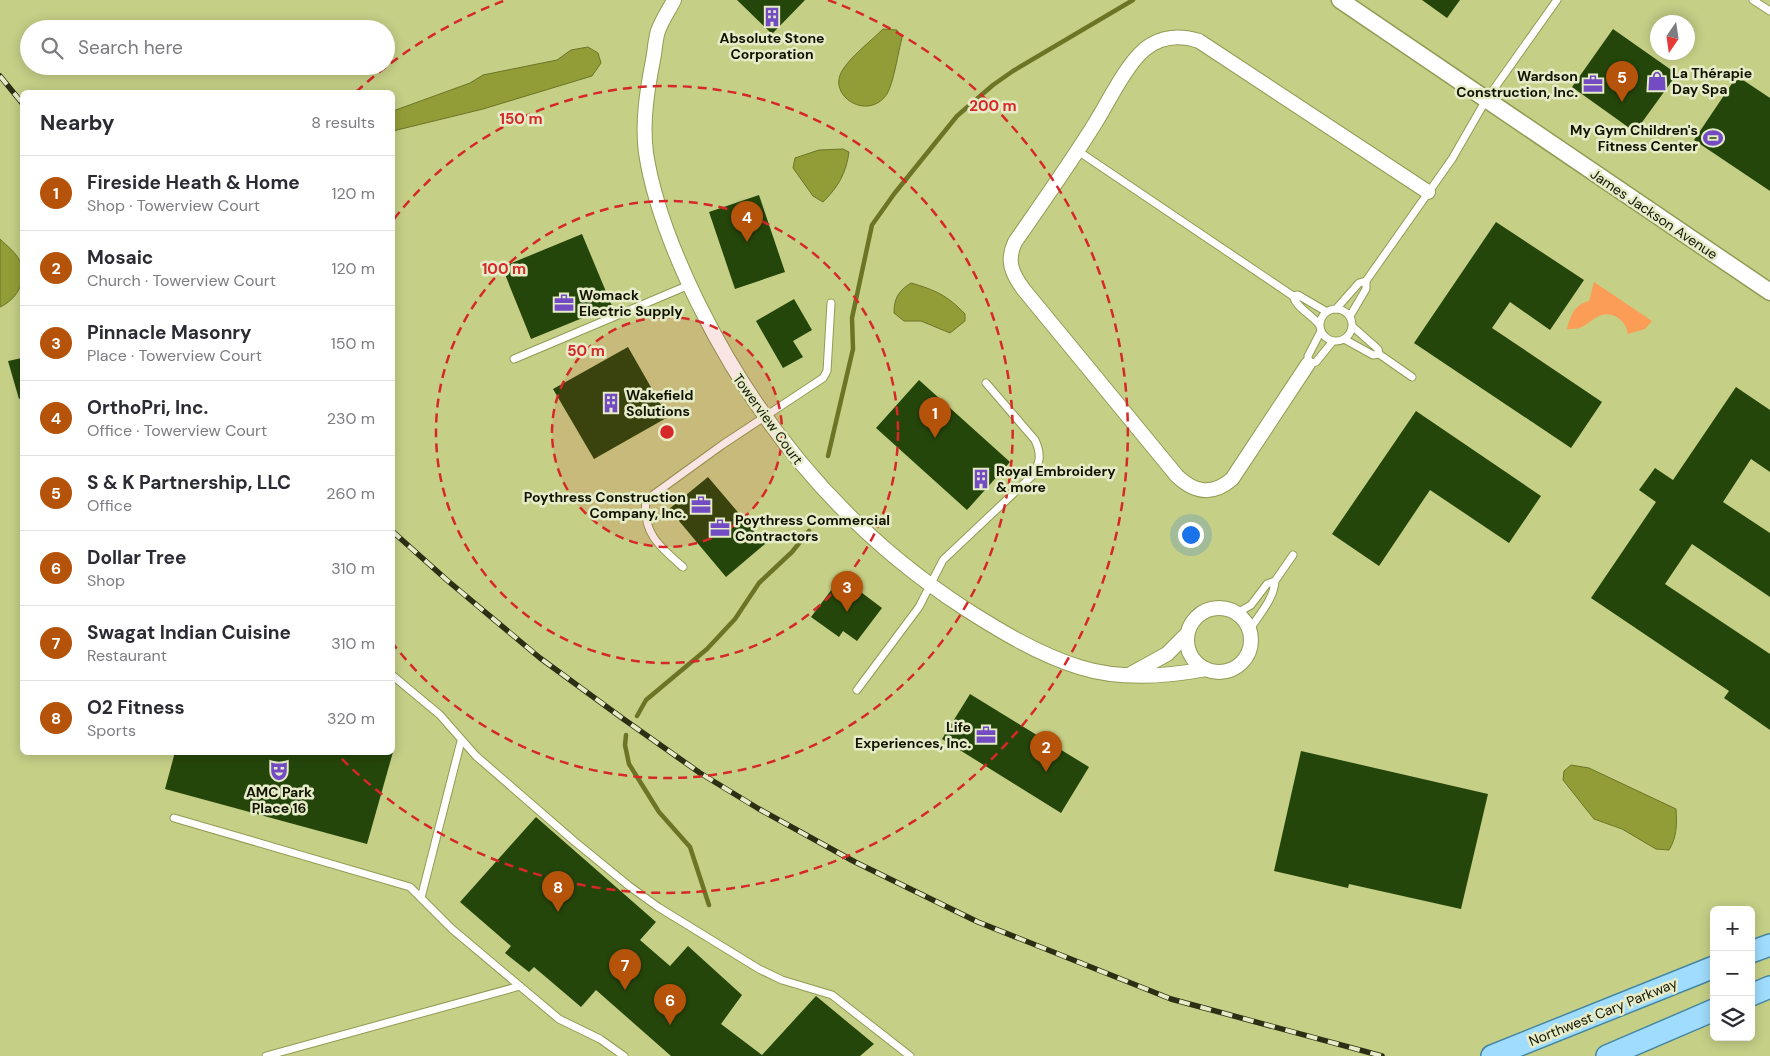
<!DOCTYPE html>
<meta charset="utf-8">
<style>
:root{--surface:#fff;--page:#f2f2f3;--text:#2b2b33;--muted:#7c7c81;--line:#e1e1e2;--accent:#b45309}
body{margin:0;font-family:"DM Sans",sans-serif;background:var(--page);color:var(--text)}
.controls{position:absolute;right:15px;bottom:15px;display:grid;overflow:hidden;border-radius:8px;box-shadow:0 2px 12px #0003}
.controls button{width:45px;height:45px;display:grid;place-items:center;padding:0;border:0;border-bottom:1px solid var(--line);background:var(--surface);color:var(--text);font:25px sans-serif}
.compass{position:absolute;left:1650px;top:15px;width:45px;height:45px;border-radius:50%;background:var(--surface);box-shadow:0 2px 12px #0003;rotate:193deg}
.you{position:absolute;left:1190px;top:534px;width:18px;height:18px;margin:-12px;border:4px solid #fff;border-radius:50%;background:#1a73e8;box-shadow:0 0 0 8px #1a73e833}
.badge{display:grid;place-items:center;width:32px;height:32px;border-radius:50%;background:var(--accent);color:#fff;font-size:16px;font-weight:700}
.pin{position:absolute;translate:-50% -41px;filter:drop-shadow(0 1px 2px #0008)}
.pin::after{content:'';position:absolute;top:26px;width:18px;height:15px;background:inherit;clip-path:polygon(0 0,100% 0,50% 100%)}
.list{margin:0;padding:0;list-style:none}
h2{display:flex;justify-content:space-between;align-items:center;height:65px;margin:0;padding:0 20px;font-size:21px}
h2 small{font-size:16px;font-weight:400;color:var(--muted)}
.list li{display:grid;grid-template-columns:32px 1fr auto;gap:15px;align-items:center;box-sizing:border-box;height:75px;padding:0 20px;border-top:1px solid var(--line)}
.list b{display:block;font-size:19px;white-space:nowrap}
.list p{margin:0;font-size:16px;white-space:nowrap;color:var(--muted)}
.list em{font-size:16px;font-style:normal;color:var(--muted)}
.icon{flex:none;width:28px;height:28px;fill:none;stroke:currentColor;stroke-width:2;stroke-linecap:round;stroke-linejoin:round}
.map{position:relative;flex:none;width:1770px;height:1056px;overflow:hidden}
.search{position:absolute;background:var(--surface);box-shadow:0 2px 12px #0003;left:20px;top:20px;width:375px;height:55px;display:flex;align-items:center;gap:12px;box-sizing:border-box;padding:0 18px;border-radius:28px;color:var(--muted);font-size:19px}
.panel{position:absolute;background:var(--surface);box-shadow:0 2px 12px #0003;left:20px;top:90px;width:375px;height:665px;border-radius:8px}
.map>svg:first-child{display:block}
.green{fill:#fc9d57}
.water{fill:#939d37;stroke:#6c7426}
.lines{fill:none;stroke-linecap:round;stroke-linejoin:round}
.stream{stroke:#6c7426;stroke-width:4.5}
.building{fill:#25460a}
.service-casing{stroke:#929b53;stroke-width:9}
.minor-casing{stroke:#929b53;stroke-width:16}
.tertiary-casing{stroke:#929b53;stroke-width:19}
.primary-casing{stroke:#4587a3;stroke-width:24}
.service{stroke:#fff;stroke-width:7}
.minor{stroke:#fff;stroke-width:14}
.tertiary{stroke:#fff;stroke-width:16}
.primary{stroke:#a0dcfd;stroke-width:21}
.rail-casing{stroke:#2c2f14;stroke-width:5.5}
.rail{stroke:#e6ecc8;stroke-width:4;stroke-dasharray:11;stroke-linecap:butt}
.ring{fill:none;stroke:#d62828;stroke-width:2.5;stroke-dasharray:9 6}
.labels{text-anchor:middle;stroke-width:5;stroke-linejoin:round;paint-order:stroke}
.poi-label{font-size:14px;font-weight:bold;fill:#121400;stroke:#e6ecc8;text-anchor:start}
.street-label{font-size:14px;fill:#121400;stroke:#e6ecc8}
.centre{fill:#d62828;stroke:#e6ecc8;stroke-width:2.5}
.ring-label{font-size:15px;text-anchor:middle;font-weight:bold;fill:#d62828;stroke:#e6ecc8;stroke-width:5;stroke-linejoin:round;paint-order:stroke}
</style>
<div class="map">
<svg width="1770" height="1056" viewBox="0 0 1770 1056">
<rect width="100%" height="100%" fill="#c5cf86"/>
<!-- green -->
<path class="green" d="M1594 282 1652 321 1645 329 1628 334C1626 320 1612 310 1599 316 1592 319 1588 324 1582 327 1578 329 1572 329 1567 329 1571 315 1574 305 1589 301Z"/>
<!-- water -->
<path class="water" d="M883 29 897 30 902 38C898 52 894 82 887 94 868 122 827 96 842 71 850 57 871 41 883 29Z
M588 47 598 53 601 63 592 76 483 109 393 131V111L470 83 483 75 557 60 571 50Z
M843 149 849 152C846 174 838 187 823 202L813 196 793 168 795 158 819 150Z
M0 239C7 246 18 254 21 264 27 282 16 300 0 307Z
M911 283C935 290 947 295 965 314V321L950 333 921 321H904L894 313C894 299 898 291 911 283Z
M1571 765 1589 768 1676 809C1677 824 1677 837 1669 850L1656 849 1622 829 1594 819 1563 780 1564 771Z"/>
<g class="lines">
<!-- stream -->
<path class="stream" d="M828 456 853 349 852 318 872 225 894 194 957 116 993 85 1013 71 1133 0
M637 716 646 700 707 649 735 619 759 583 792 552 809 531
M626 735 625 745 629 764 659 812 690 847 709 905"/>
</g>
<!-- building -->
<path class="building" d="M737 0H805L772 34Z
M1422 0H1460L1447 18Z
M1613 29 1677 74 1635 132 1572 87Z
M1737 76 1770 98V191L1694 140Z
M759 195 785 272 735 289 709 212Z
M1496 222 1584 280 1550 330 1510 302 1492 328 1602 402 1571 448 1414 343Z
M582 234 612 306 531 339 502 267Z
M794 299 812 330 793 341 803 357 783 368 756 321Z
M628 347 668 417 594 459 553 389Z
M22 358V398L19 399 8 361Z
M919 380 1010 462 967 510 876 428Z
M1736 387 1770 410V472L1751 459 1723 502 1770 533V597L1692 544 1665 584 1770 654V730L1724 698 1729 691 1591 598 1656 502 1639 490 1655 468 1673 480Z
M1416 411 1541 496 1509 543 1430 490 1379 566 1332 534Z
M708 477 765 544 726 577 669 509Z
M841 577 882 608 857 641 843 631 839 637 811 617Z
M970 694 1089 767 1061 813 942 739Z
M1301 751 1488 794 1461 909 1349 884 1348 888 1274 871Z
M175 752H393L367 844 165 789Z
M536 817 656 922 640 940 670 966 688 946 742 995 721 1024 762 1055 816 996 874 1044 860 1056H671L596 990 581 1007 534 967 529 972 505 953 511 946 460 902Z"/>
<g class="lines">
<defs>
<path id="service" d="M1753 0 1770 11
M1078 151 1293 296
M1366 281 1452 159 1486 100 1557 0
M1336 309 1359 283 1366 281V289L1350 316
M1320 325a16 16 0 1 1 32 0a16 16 0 1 1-32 0Z
M1320 326C1313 315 1297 309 1293 296L1298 295 1327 312
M1321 331 1308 356V364L1316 362 1333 341
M1344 339 1373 355 1379 354 1378 349 1352 326
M1379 354 1412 377
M514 359 689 285
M683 567C660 547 642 533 646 500L722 445 823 378 827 371 831 303
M1275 581 1293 555
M1237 613 1251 605 1267 584 1275 581C1274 599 1259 615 1250 629
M392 675 440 715 476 756 574 841 629 886 658 907 759 969 782 980 832 995 910 1056
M857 690 919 607 943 560 1032 476C1040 463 1042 455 1035 440L986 383
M174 818 410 887 452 929 559 1019 600 1039 624 1056
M421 898 461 741
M266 1056 520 986"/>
<path id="minor" d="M674 0C669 10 662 20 658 31 655 40 655 51 653 60 647 91 642 122 646 153 654 205 675 256 698 303 760 429 846 531 964 608 1000 631 1038 654 1079 667 1120 680 1164 677 1206 669
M1308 364 1232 479C1212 496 1195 493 1177 476L1024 290C1012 274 1006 261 1015 242 1042 203 1069 165 1094 125 1108 103 1125 66 1145 49 1161 36 1181 35 1199 41L1428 192
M1187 640a32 32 0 1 1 64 0a32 32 0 1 1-64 0Z
M1129 675 1167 654 1187 634"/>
<path id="tertiary" d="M1340 0 1770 292"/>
<path id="primary" d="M1751 952 1770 945
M1751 995 1770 987
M1492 1056 1714 967
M1607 1056 1714 1010"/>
</defs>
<!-- service casing -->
<use href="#service" class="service-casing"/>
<!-- minor casing -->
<use href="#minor" class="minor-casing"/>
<!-- tertiary casing -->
<use href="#tertiary" class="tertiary-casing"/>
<!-- primary casing -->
<use href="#primary" class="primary-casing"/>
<!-- service -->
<use href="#service" class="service"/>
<!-- minor -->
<use href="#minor" class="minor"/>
<!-- tertiary -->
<use href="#tertiary" class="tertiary"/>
<!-- primary -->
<use href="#primary" class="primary"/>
<defs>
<path id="rail" d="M0 76 22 103
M392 531 448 581 540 658 622 718 700 773 759 809 855 862 978 922 1171 999 1382 1056"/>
</defs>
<!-- rail casing -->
<use href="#rail" class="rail-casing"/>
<!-- rail -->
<use href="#rail" class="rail"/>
</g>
<!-- distance rings -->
<circle cx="667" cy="432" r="115" fill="#d62828" fill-opacity=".12"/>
<g class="ring">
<circle cx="667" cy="432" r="115"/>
<circle cx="667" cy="432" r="231"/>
<path d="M394 219A346 346 0 1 1 394 645"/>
<path d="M356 92A461 461 0 0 1 506 0M828 0A461 461 0 1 1 338 755"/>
</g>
<!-- icons -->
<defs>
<symbol id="building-bare" viewBox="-9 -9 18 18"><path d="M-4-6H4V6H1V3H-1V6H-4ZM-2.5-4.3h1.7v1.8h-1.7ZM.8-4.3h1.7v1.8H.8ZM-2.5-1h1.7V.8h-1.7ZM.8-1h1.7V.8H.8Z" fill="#734bc3" stroke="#e6ecc8" stroke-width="2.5" paint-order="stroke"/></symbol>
<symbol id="shop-bare" viewBox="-9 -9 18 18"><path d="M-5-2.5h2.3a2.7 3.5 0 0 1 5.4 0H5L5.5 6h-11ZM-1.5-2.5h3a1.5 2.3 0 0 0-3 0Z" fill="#734bc3" stroke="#e6ecc8" stroke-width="2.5" paint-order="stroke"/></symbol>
<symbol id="office-bare" viewBox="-9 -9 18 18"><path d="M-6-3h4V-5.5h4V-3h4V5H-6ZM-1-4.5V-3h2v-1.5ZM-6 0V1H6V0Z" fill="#734bc3" stroke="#e6ecc8" stroke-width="2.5" paint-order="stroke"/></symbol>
<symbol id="stadium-bare" viewBox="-9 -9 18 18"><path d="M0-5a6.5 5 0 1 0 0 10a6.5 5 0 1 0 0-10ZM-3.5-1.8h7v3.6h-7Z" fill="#734bc3" stroke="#e6ecc8" stroke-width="2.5" paint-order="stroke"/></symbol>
<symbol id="theatre-bare" viewBox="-9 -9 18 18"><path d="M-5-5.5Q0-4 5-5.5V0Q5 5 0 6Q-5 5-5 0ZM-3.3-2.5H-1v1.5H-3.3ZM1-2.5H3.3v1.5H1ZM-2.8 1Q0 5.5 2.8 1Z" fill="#734bc3" stroke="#e6ecc8" stroke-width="2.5" paint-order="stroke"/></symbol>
</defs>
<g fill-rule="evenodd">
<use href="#building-bare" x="758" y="3" width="28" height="28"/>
<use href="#shop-bare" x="1643" y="67" width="28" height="28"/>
<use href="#office-bare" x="1579" y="70" width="28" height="28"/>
<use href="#stadium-bare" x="1699" y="124" width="28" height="28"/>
<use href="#office-bare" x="550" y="289" width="28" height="28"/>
<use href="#building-bare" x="597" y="389" width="28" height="28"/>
<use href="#building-bare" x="967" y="465" width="28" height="28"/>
<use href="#office-bare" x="687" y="491" width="28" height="28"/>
<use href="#office-bare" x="706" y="514" width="28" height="28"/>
<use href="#office-bare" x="972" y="721" width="28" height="28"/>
<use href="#theatre-bare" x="265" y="757" width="28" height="28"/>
</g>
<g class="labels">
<!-- poi labels -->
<g class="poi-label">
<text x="772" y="43" text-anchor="middle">Absolute Stone<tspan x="772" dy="16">Corporation</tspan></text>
<text x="1672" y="78">La Thérapie<tspan x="1672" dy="16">Day Spa</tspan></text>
<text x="1578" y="81" text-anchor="end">Wardson<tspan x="1578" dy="16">Construction, Inc.</tspan></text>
<text x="1698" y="135" text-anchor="end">My Gym Children's<tspan x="1698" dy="16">Fitness Center</tspan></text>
<text x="579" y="300">Womack<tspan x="579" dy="16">Electric Supply</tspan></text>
<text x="626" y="400">Wakefield<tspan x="626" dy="16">Solutions</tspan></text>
<text x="996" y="476">Royal Embroidery<tspan x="996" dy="16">&amp; more</tspan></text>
<text x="686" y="502" text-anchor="end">Poythress Construction<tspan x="686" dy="16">Company, Inc.</tspan></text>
<text x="735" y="525">Poythress Commercial<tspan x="735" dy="16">Contractors</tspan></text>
<text x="971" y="732" text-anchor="end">Life<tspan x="971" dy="16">Experiences, Inc.</tspan></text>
<text x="279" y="797" text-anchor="middle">AMC Park<tspan x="279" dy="16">Place 16</tspan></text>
</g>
<!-- street labels -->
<g class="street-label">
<text transform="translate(1654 214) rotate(34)" y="5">James Jackson Avenue</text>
<text transform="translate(768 419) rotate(54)" y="5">Towerview Court</text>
<text transform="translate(1603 1012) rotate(-22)" y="5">Northwest Cary Parkway</text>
</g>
</g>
<circle cx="667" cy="432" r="8" class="centre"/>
<g class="ring-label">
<text x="993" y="111">200 m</text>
<text x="521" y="124">150 m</text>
<text x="504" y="274">100 m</text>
<text x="586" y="356">50 m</text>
</g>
</svg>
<div class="controls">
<button>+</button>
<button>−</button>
<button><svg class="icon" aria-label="layers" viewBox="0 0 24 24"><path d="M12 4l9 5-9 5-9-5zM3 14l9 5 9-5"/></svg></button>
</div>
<svg class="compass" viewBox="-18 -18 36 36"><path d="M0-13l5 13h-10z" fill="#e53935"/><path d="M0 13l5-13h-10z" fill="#7c7c81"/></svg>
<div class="you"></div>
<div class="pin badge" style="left:935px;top:438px">1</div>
<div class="pin badge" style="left:1046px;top:772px">2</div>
<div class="pin badge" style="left:847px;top:612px">3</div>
<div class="pin badge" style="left:747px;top:242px">4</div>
<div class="pin badge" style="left:1622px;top:102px">5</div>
<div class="pin badge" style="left:670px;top:1025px">6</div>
<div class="pin badge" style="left:625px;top:990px">7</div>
<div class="pin badge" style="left:558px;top:912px">8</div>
<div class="search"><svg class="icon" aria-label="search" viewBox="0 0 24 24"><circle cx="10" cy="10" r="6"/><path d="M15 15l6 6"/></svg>Search here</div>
<section class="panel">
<h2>Nearby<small>8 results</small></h2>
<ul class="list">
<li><span class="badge">1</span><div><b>Fireside Heath &amp; Home</b><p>Shop · Towerview Court</p></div><em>120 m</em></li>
<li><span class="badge">2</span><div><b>Mosaic</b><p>Church · Towerview Court</p></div><em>120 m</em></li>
<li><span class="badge">3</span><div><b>Pinnacle Masonry</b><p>Place · Towerview Court</p></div><em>150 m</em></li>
<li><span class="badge">4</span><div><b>OrthoPri, Inc.</b><p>Office · Towerview Court</p></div><em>230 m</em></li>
<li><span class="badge">5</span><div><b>S &amp; K Partnership, LLC</b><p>Office</p></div><em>260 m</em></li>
<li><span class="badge">6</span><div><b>Dollar Tree</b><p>Shop</p></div><em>310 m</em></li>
<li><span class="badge">7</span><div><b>Swagat Indian Cuisine</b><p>Restaurant</p></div><em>310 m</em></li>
<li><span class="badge">8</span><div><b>O2 Fitness</b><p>Sports</p></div><em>320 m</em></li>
</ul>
</section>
</div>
